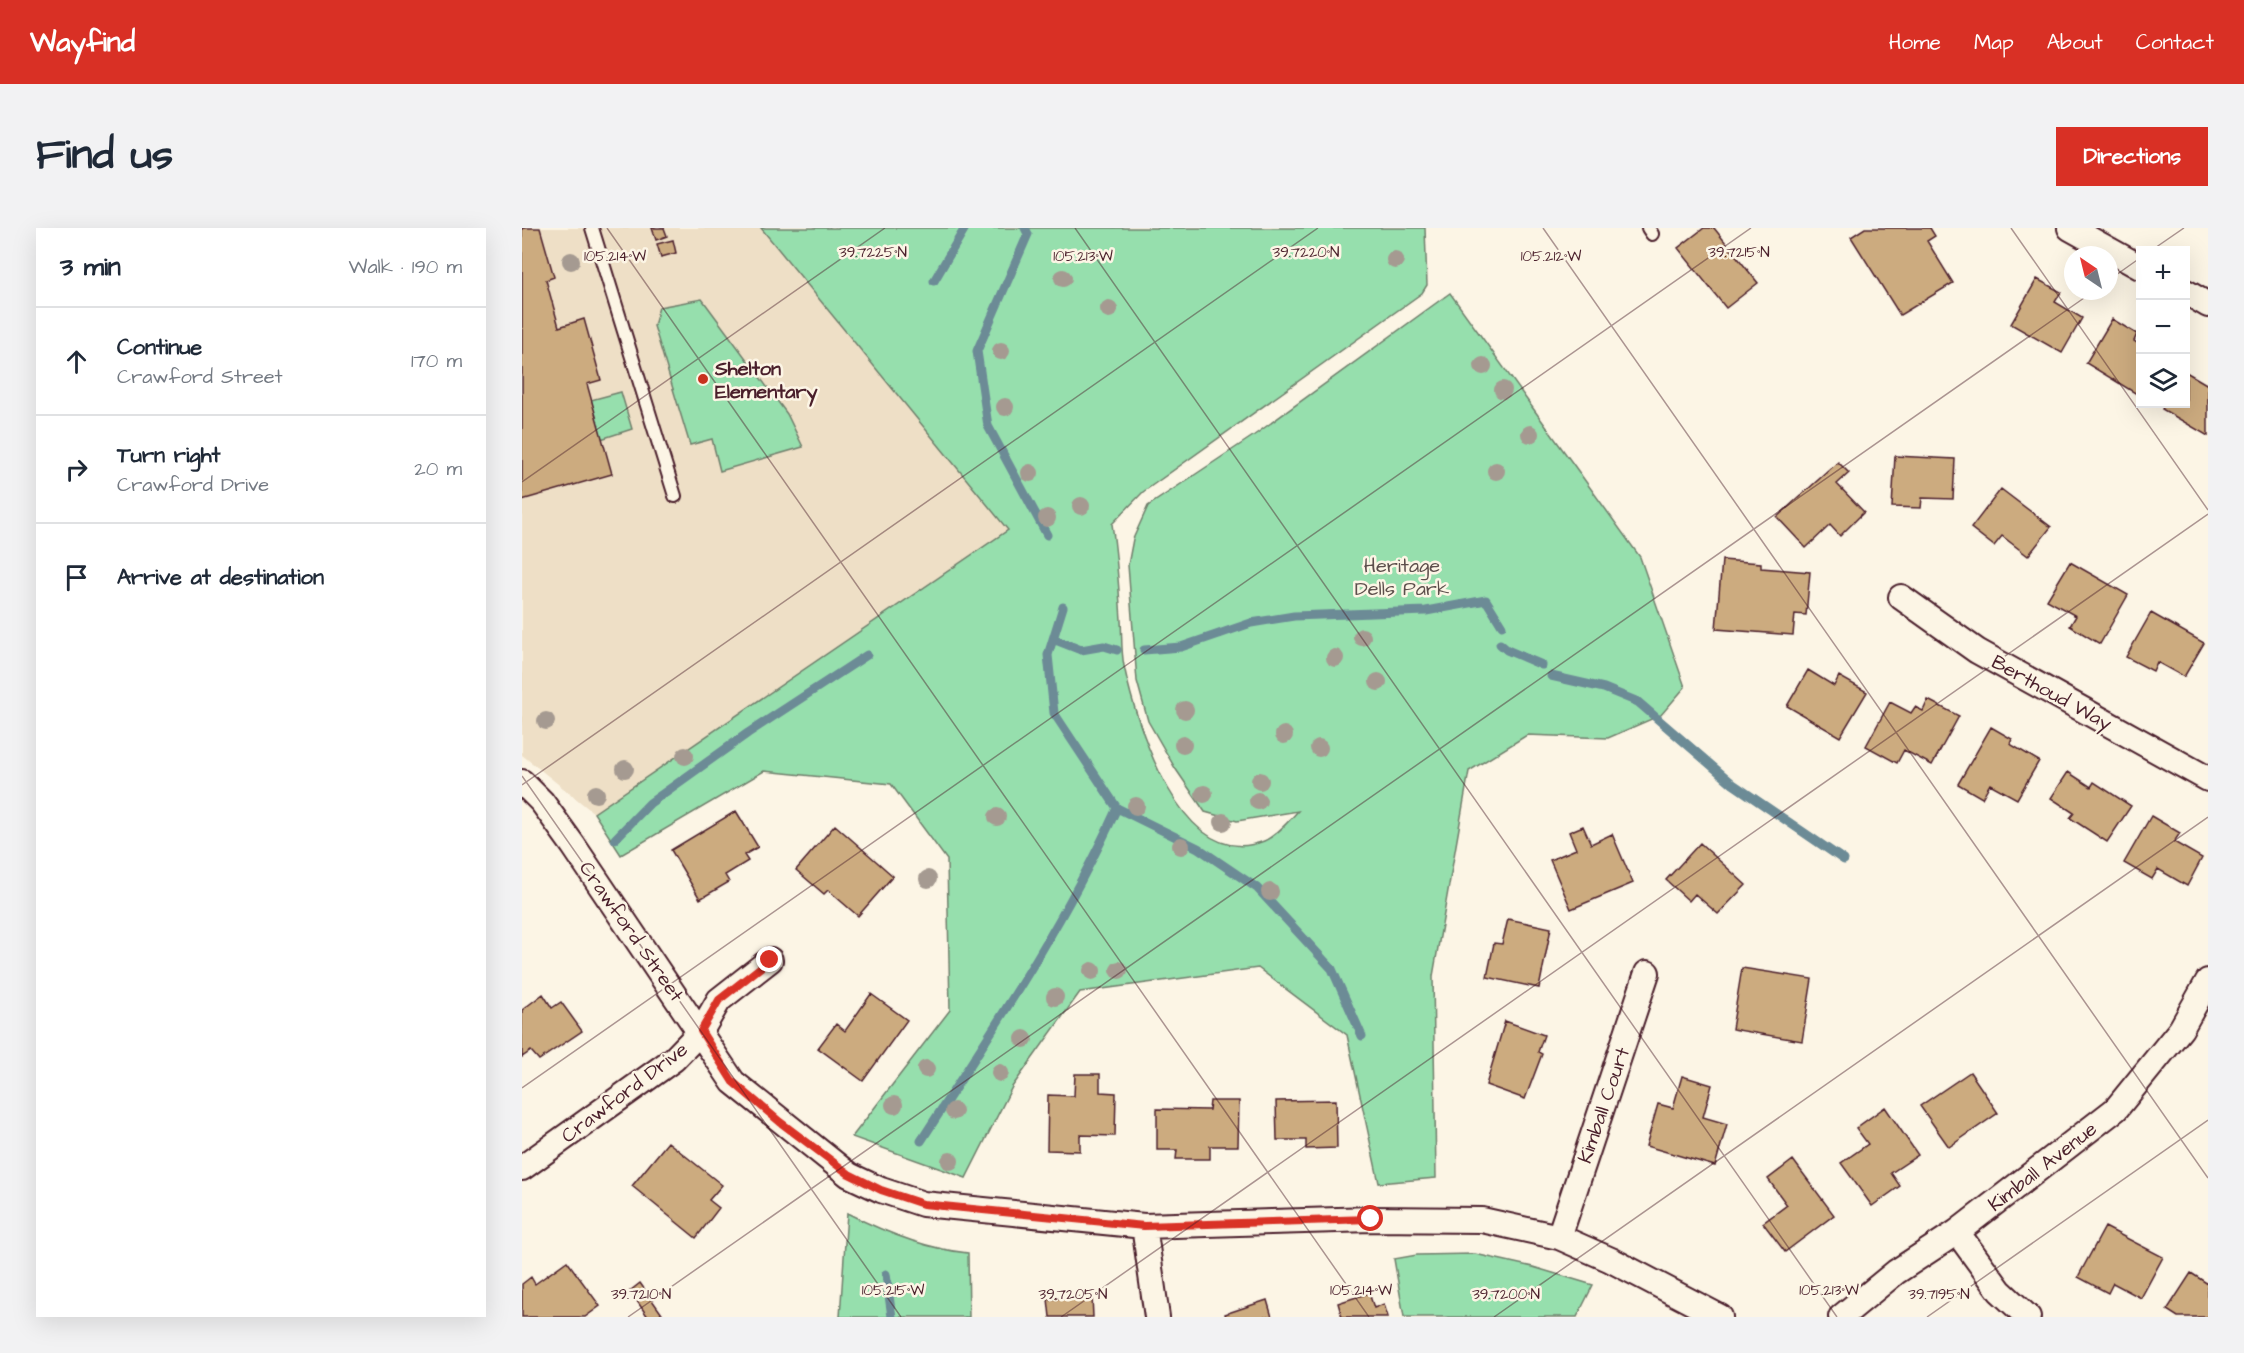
<!DOCTYPE html>
<meta charset="utf-8">
<style>
:root{--surface:#fff;--page:#f2f2f3;--text:#1f2937;--muted:#747a83;--line:#e0e1e3;--accent:#d93025}
body{margin:0;font-family:"Architects Daughter",sans-serif;background:var(--page);color:var(--text)}
.controls{position:absolute;right:18px;top:18px;display:grid;overflow:hidden;border-radius:0px;box-shadow:0 6px 24px #0002}
.controls button{width:54px;height:54px;display:grid;place-items:center;padding:0;border:0;border-bottom:2px solid var(--line);background:var(--surface);color:var(--text);font:30px sans-serif}
.compass{position:absolute;left:1542px;top:18px;width:54px;height:54px;border-radius:50%;background:var(--surface);box-shadow:0 6px 24px #0002;rotate:325deg}
.stop{position:absolute;width:18px;height:18px;margin:-14px;border:4px solid #d93025;border-radius:50%;background:#fff}
.stop.end{background:#d93025;border-color:#fff;box-shadow:0 2px 6px #0008}
.list{margin:0;padding:0;list-style:none}
h2{display:flex;justify-content:space-between;align-items:center;height:78px;margin:0;padding:0 24px;font-size:26px}
h2 small{font-size:20px;font-weight:400;color:var(--muted)}
.list li{display:grid;grid-template-columns:39px 1fr auto;gap:18px;align-items:center;box-sizing:border-box;height:108px;padding:0 24px;border-top:2px solid var(--line)}
.list b{display:block;font-size:22px;white-space:nowrap}
.list p{margin:0;font-size:20px;white-space:nowrap;color:var(--muted)}
.list em{font-size:20px;font-style:normal;color:var(--muted)}
.icon{flex:none;width:33px;height:33px;fill:none;stroke:currentColor;stroke-width:2;stroke-linecap:round;stroke-linejoin:round}
.map{position:relative;flex:none;width:1686px;height:1089px;overflow:hidden;border-radius:0px}
header{display:flex;align-items:center;gap:36px;box-sizing:border-box;height:84px;padding:0 30px;background:var(--accent);color:#fff}
header strong{font-size:28px}
nav{display:flex;gap:33px;margin-inline-start:auto;font-size:21px}
.intro{display:flex;align-items:center;justify-content:space-between;box-sizing:border-box;height:144px;padding:0 36px}
h1{margin:0;font-size:42px}
.button{padding:15px 27px;border-radius:0px;background:var(--accent);color:#fff;font-size:21px;font-weight:700}
main{display:flex;gap:36px;padding:0 36px}
aside{flex:1;background:var(--surface);border-radius:0px;box-shadow:0 6px 24px #0002}
.map>svg:first-child{display:block}
.built{fill:#eedfc6}
.green{fill:#96dfad;stroke:#707f6c;stroke-width:1.5}
.lines{fill:none;stroke-linecap:round;stroke-linejoin:round}
.stream{stroke:#6c8b96;stroke-width:9}
.building{fill:#ccab7f;stroke:#4a1f2b;stroke-width:1.5}
.service-casing{stroke:#4a1f2b;stroke-width:16}
.minor-casing{stroke:#4a1f2b;stroke-width:28}
.service{stroke:#fcf5e5;stroke-width:12}
.minor{stroke:#fcf5e5;stroke-width:24}
.tree{fill:#a59a91}
.route{stroke:#d93025;stroke-width:8}
.ticks{fill:none;stroke:#4a1f2b;stroke-width:1.5;stroke-opacity:0.45}
.poi-dot{fill:#c8321e;stroke:#fcf5e5;stroke-width:2}
.labels{text-anchor:middle;stroke-width:5;stroke-linejoin:round;paint-order:stroke}
.poi-label{font-size:20px;font-weight:bold;fill:#4a1f2b;stroke:#fcf5e5;text-anchor:start}
.park-label{font-size:20px;fill:#5d4f4c;stroke:#fcf5e5}
.street-label{font-size:20px;fill:#4a1f2b;stroke:#fcf5e5}
.ticks-label{font-size:15px;text-anchor:middle;fill:#4a1f2b;stroke:#fcf5e5;stroke-width:5;stroke-linejoin:round;paint-order:stroke}
</style>
<header>
<strong>Wayfind</strong>
<nav><a>Home</a><a>Map</a><a>About</a><a>Contact</a></nav>
</header>
<div class="intro"><h1>Find us</h1><a class="button">Directions</a></div>
<main>
<aside>
<h2>3 min<small>Walk · 190 m</small></h2>
<ul class="list">
<li><svg class="icon" aria-label="ahead" viewBox="0 0 24 24"><path d="M12 20V5M6 11l6-6 6 6"/></svg><div><b>Continue</b><p>Crawford Street</p></div><em>170 m</em></li>
<li><svg class="icon" aria-label="right" viewBox="0 0 24 24"><path d="M7 20v-9h11M14 6l5 5-5 5"/></svg><div><b>Turn right</b><p>Crawford Drive</p></div><em>20 m</em></li>
<li><svg class="icon" aria-label="arrive" viewBox="0 0 24 24"><path d="M6 21V4h12l-3 4 3 4H6"/></svg><div><b>Arrive at destination</b></div></li>
</ul>
</aside>
<div class="map">
<svg width="1686" height="1089" viewBox="0 0 1686 1089">
<rect width="100%" height="100%" fill="#fcf5e5"/>
<filter id="ink" filterUnits="userSpaceOnUse"><feTurbulence type="fractalNoise" baseFrequency=".0167" numOctaves="2"/><feDisplacementMap in="SourceGraphic" scale="12" xChannelSelector="R" yChannelSelector="G"/><feConvolveMatrix kernelMatrix="1 2 1 2 8 2 1 2 1" color-interpolation-filters="sRGB"/></filter>
<g filter="url(#ink)">
<!-- built -->
<path class="built" d="M0 0H239L486 302 72 585 0 527Z"/>
<!-- green -->
<path class="green" d="M239 0H903L905 57 900 65 621 264 590 296C595 328 597 360 599 392 600 407 599 423 602 438 614 495 659 646 742 613 754 608 767 593 776 583L715 593 683 584 653 540 626 493 615 453 606 337 611 311 626 278 731 208 928 65 1118 329 1163 459 1139 487 1086 510 1005 507 947 543 911 748 914 950 857 955 825 807 736 740 558 764 490 859 444 950 330 909 428 782 425 632 369 556 242 543 99 627 72 585 486 302Z
M180 71 265 186 281 219 198 243 190 211 168 217 132 98 137 79Z
M99 164 110 201 79 211 69 172Z
M325 985C362 1004 404 1021 446 1025L447 1089H318Z
M953 1026 1011 1039 1071 1057 1055 1089H882L872 1031 895 1027Z"/>
<g class="lines">
<!-- stream -->
<path class="stream" d="M503 0 506 6 455 123 466 198 525 307
M412 53 443 0
M541 379 526 427 532 485 595 580 676 620 735 660 810 741 840 808
M531 411 559 422 582 418 595 422
M978 416 985 422 1020 437
M622 422 659 419 729 395 772 388 904 383 964 372 980 398
M1029 448 1082 460 1116 474 1211 556 1322 632
M93 611 128 575 226 505 345 427
M399 913C470 803 540 700 595 580
M364 1046 370 1089"/>
</g>
<!-- building -->
<path class="building" d="M0 0H18L32 49 24 52 37 99 62 91 79 152 65 156 90 246 0 272Z
M130 0H142L145 8 134 12Z
M1182 0H1192L1236 55 1204 80 1156 20Z
M1343 0H1408L1413 8 1405 13 1431 55 1378 87 1329 9Z
M151 12 154 25 139 29 135 16Z
M1515 51 1539 64 1533 74 1560 90 1540 125 1489 96Z
M1590 91 1615 106 1612 113 1618 117V168L1564 135Z
M1664 144 1686 157V208L1640 181 1643 176H1664Z
M1373 228 1433 231 1431 271 1400 270 1399 280 1370 279Z
M1316 234 1327 245 1315 256 1342 284 1318 308 1308 297 1284 320 1255 289Z
M1479 261 1529 299 1506 328 1480 308 1472 318 1449 300Z
M1200 332 1239 335V340L1288 344 1284 387 1273 386 1271 407 1194 401Z
M1548 334 1606 367 1578 416 1548 398 1554 388 1525 372Z
M1629 385 1682 415 1662 449 1635 434 1631 443 1604 429Z
M1286 442 1312 458 1317 448 1345 464 1318 509 1265 478Z
M1406 472 1437 488 1410 537 1382 522 1375 535 1344 518 1368 474 1389 485 1393 479 1401 483Z
M1469 499 1490 511 1488 516 1517 533 1495 571 1468 556 1460 570 1436 556Z
M1546 544 1569 559 1572 554 1609 578 1585 614 1548 590 1552 585 1529 570Z
M214 583 236 619 222 627 226 633 203 647 207 654 178 671 149 622Z
M1629 588 1658 605 1652 614 1680 630 1665 658 1636 641 1630 651 1602 635Z
M313 597 371 648 336 688 306 662 302 666 274 642Z
M1061 598 1069 616 1090 606 1111 655 1049 681 1028 632 1054 621 1047 604Z
M1178 615 1224 657 1196 686 1173 666 1167 673 1144 652Z
M986 691 1029 700 1017 760 965 749 972 715 980 716Z
M1220 740 1290 751 1280 813 1210 801Z
M21 766 30 780 39 774 60 803 17 832 9 823 0 829V782Z
M349 766 385 792 341 853 296 820 314 796 323 803Z
M983 793 1022 807 1016 824 1020 826 1003 871 964 857Z
M1448 844 1476 885 1427 919 1398 878Z
M553 846H578V864L594 865 593 908 558 907V923L525 922 526 867 552 868Z
M1160 848 1190 857 1181 889 1205 896 1193 938 1124 918 1136 876 1151 880Z
M814 872 815 920 784 921V912H755L754 873Z
M688 873H717L716 918H688V931H654L655 922H635V881L687 882Z
M1363 879 1396 927 1369 945 1378 958 1350 978 1319 935 1346 916 1334 900Z
M146 914 200 957 187 972 197 980 174 1010 110 958Z
M1271 932 1312 987 1263 1024 1241 995 1265 977 1246 951Z
M1583 999 1641 1029 1619 1070 1591 1055 1586 1065 1556 1049Z
M45 1033 78 1078 63 1089H0V1056L9 1049 13 1056Z
M1669 1045 1686 1056V1089H1656L1645 1082Z
M118 1055 142 1089H126L108 1063Z
M847 1065 852 1080 862 1076 866 1089H820L816 1075Z
M570 1068 571 1089H528L526 1071Z
M745 1072 750 1089H704L703 1086Z"/>
<g class="lines">
<defs>
<path id="service" d="M70 0 153 268
M1126 0 1130 6"/>
<path id="minor" d="M1548 0 1618 39
M1664 64 1686 77
M1379 369 1455 423 1686 551
M0 554 20 574 51 617 211 854 327 947 359 962 401 976 622 998 849 991 960 992 1037 1009 1089 1032 1198 1089
M0 940 152 831 179 803 197 772 248 732
M622 998 635 1089
M1435 1004 1478 1063 1506 1089
M1037 1009 1125 745
M1319 1089 1374 1044 1435 1004 1594 881 1659 801 1686 753"/>
</defs>
<!-- service casing -->
<use href="#service" class="service-casing"/>
<!-- minor casing -->
<use href="#minor" class="minor-casing"/>
<!-- service -->
<use href="#service" class="service"/>
<!-- minor -->
<use href="#minor" class="minor"/>
</g>
<!-- trees -->
<g class="tree">
<circle cx="873" cy="32" r="9"/>
<circle cx="49" cy="33" r="9"/>
<circle cx="541" cy="50" r="9"/>
<circle cx="587" cy="81" r="9"/>
<circle cx="479" cy="123" r="9"/>
<circle cx="961" cy="138" r="9"/>
<circle cx="981" cy="162" r="9"/>
<circle cx="483" cy="179" r="9"/>
<circle cx="1008" cy="206" r="9"/>
<circle cx="974" cy="243" r="9"/>
<circle cx="508" cy="245" r="9"/>
<circle cx="559" cy="278" r="9"/>
<circle cx="525" cy="290" r="9"/>
<circle cx="840" cy="409" r="9"/>
<circle cx="813" cy="430" r="9"/>
<circle cx="856" cy="454" r="9"/>
<circle cx="663" cy="482" r="9"/>
<circle cx="24" cy="493" r="9"/>
<circle cx="762" cy="507" r="9"/>
<circle cx="661" cy="517" r="9"/>
<circle cx="797" cy="520" r="9"/>
<circle cx="163" cy="528" r="9"/>
<circle cx="103" cy="541" r="9"/>
<circle cx="738" cy="553" r="9"/>
<circle cx="74" cy="566" r="9"/>
<circle cx="682" cy="566" r="9"/>
<circle cx="736" cy="573" r="9"/>
<circle cx="614" cy="578" r="9"/>
<circle cx="475" cy="589" r="9"/>
<circle cx="701" cy="594" r="9"/>
<circle cx="659" cy="618" r="9"/>
<circle cx="406" cy="651" r="9"/>
<circle cx="748" cy="664" r="9"/>
<circle cx="597" cy="742" r="9"/>
<circle cx="570" cy="743" r="9"/>
<circle cx="533" cy="769" r="9"/>
<circle cx="502" cy="811" r="9"/>
<circle cx="404" cy="841" r="9"/>
<circle cx="478" cy="845" r="9"/>
<circle cx="372" cy="877" r="9"/>
<circle cx="432" cy="883" r="9"/>
<circle cx="428" cy="933" r="9"/>
</g>
</g>
<g class="lines" filter="url(#ink)">
<!-- route -->
<path class="route" d="M248 732 197 772 179 803 211 854 258 894 327 946 359 962 401 976 622 998 849 991"/>
</g>
<!-- ticks -->
<path class="ticks" d="M85 0 847 1089M553 0 1315 1089M1021 0 1686 950M1489 0 1686 282M1630 22 1662 0M1587 52 1618 30M0 254 363 0M0 548 379 1089M0 557 796 0M0 860 1229 0M106 1089 1572 63M539 1089 1686 286M972 1089 1686 589M1405 1089 1686 892"/>
<!-- markers -->
<circle class="poi-dot" cx="181" cy="151" r="6"/>
<g class="labels">
<!-- poi labels -->
<g class="poi-label">
<text x="193" y="147">Shelton<tspan x="193" dy="23">Elementary</tspan></text>
</g>
<!-- park labels -->
<g class="park-label">
<text x="880" y="344">Heritage<tspan x="880" dy="23">Dells Park</tspan></text>
</g>
<!-- street labels -->
<g class="street-label">
<text transform="translate(1530 464) rotate(29)" y="7">Berthoud Way</text>
<text transform="translate(110 703) rotate(55)" y="7">Crawford Street</text>
<text transform="translate(102 864) rotate(-37)" y="7">Crawford Drive</text>
<text transform="translate(1081 877) rotate(-71)" y="7">Kimball Court</text>
<text transform="translate(1520 938) rotate(-38)" y="7">Kimball Avenue</text>
</g>
</g>
<g class="ticks-label">
<text x="351" y="29">39.7225°N</text>
<text x="784" y="29">39.7220°N</text>
<text x="1217" y="29">39.7215°N</text>
<text x="93" y="33">105.214°W</text>
<text x="561" y="33">105.213°W</text>
<text x="1029" y="33">105.212°W</text>
<text x="371" y="1067">105.215°W</text>
<text x="839" y="1067">105.214°W</text>
<text x="1307" y="1067">105.213°W</text>
<text x="119" y="1071">39.7210°N</text>
<text x="551" y="1071">39.7205°N</text>
<text x="984" y="1071">39.7200°N</text>
<text x="1417" y="1071">39.7195°N</text>
</g>
</svg>
<div class="controls">
<button>+</button>
<button>−</button>
<button><svg class="icon" aria-label="layers" viewBox="0 0 24 24"><path d="M12 4l9 5-9 5-9-5zM3 14l9 5 9-5"/></svg></button>
</div>
<svg class="compass" viewBox="-18 -18 36 36"><path d="M0-13l5 13h-10z" fill="#e53935"/><path d="M0 13l5-13h-10z" fill="#747a83"/></svg>
<div class="stop" style="left:849px;top:991px"></div>
<div class="stop end" style="left:248px;top:732px"></div>
</div>
</main>
